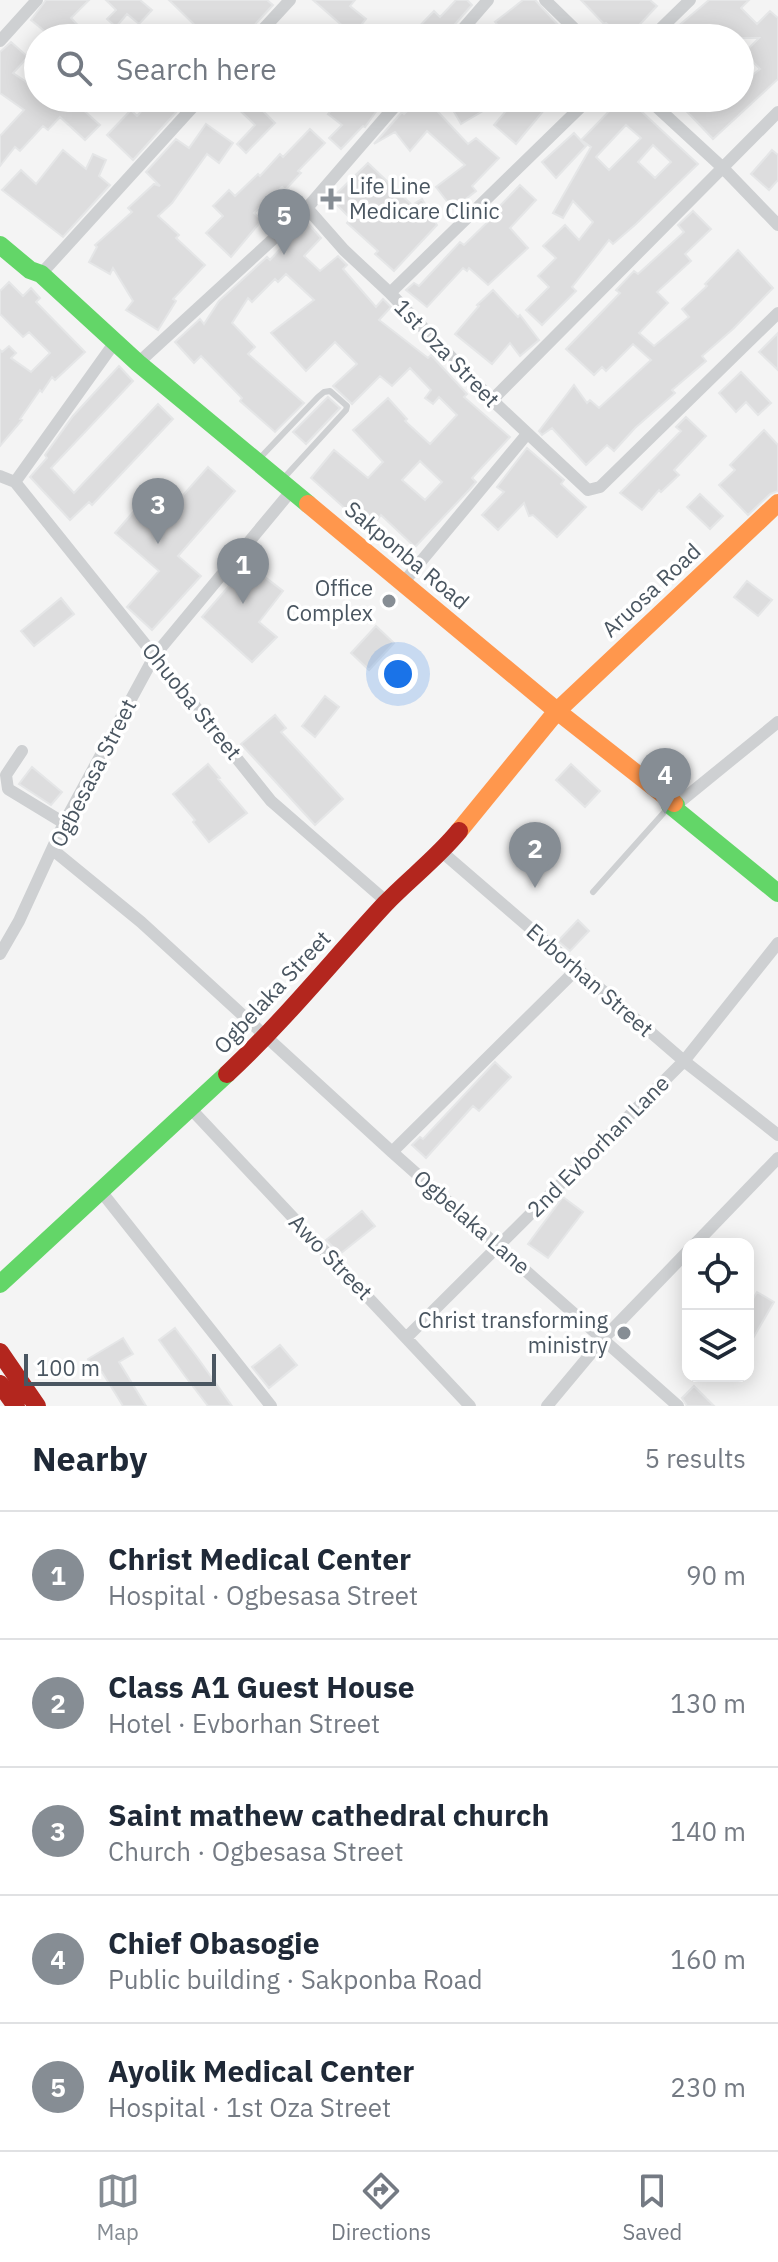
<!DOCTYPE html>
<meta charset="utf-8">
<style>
:root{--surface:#fff;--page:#f2f2f3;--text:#1f2937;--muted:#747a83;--line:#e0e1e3;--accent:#868d94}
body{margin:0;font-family:"IBM Plex Sans",sans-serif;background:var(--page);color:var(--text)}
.controls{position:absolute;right:24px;bottom:24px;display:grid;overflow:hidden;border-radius:16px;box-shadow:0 4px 20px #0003}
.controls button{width:72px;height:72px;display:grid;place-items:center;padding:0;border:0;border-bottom:2px solid var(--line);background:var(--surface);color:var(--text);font:40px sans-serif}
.scale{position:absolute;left:24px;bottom:20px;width:192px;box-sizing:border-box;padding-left:8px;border:4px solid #4a5661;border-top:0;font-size:22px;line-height:28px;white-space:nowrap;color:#4a5661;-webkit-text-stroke:6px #fff;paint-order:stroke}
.you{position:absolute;left:398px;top:674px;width:28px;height:28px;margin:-20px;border:6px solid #fff;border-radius:50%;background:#1a73e8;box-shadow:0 0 0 12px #1a73e833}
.badge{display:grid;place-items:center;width:52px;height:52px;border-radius:50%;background:var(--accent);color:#fff;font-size:26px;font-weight:700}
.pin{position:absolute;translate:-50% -66px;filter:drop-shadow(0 2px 4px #0008)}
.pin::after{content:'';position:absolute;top:42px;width:28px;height:24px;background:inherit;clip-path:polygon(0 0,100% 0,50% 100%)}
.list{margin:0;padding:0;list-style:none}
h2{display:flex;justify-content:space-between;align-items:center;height:104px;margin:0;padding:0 32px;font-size:34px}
h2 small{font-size:26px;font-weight:400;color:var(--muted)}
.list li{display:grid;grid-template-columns:52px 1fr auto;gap:24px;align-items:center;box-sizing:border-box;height:128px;padding:0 32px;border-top:2px solid var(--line)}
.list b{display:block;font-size:30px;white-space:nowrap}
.list p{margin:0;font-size:26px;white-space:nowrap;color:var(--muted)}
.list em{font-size:26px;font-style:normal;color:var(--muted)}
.icon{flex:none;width:44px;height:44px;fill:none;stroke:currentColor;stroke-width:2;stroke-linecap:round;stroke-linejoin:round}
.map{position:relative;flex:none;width:778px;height:1406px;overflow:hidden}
.search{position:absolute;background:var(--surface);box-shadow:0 4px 20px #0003;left:24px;right:24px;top:24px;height:88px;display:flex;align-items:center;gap:20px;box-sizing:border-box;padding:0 28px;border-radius:44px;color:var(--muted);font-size:30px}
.sheet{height:744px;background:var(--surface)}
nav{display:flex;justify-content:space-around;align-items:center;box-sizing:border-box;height:112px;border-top:2px solid var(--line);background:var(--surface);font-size:22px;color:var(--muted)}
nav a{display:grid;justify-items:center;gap:4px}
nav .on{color:var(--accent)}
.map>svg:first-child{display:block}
.building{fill:#ddddde;stroke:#e5e6e7;stroke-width:2;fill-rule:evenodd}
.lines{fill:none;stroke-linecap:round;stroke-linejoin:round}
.lane{stroke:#ced0d2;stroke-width:6}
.street{stroke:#ced0d2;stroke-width:12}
.fast{stroke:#63d668;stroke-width:18}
.slow{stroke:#ff974d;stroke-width:18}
.jam{stroke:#b3261e;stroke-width:18}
.poi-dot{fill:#868d94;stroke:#fff;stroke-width:3}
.labels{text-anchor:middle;stroke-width:7;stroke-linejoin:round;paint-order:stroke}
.poi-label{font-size:22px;fill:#4a5661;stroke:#fff;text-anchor:end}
.street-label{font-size:22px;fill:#4a5661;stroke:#fff}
</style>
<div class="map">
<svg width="778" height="1406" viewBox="0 0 778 1406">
<rect width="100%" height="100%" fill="#f4f4f4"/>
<!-- building -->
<path class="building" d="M46 0H89L71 18 90 38H53L31 20Z
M106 0H140L152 10 139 24 127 14 116 27 107 19 116 10Z
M169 0H267L273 5 248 32 246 38H208Z
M313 0H355L350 6 366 19 353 35Z
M456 0H467L472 5 448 32 446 38H408L434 11 440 17Z
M523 0H535L561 28 553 38 544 30 531 38 522 28 509 38 495 22Z
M581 0H650L657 6 627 38H622L606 23 604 24Z
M709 0H749L741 8 757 24 770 11 778 18V79L713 139 674 98H740V85L760 69 744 53 759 38H664Z
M11 42 28 57 13 73 25 81 38 94V98H42L52 107 61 98H70L100 125 85 140 60 117 48 130 43 126 20 151 15 147 0 166V136L24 110 0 93V52Z
M153 98H167L179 109 133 160 107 135 131 110 137 116Z
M227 98H258L254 102 275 123 246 153 237 144 255 125Z
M342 98H368L380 106 365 127 363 126 341 149 329 138 342 125 328 114Z
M421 98H425L468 144 476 138 499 158 472 186 476 191 453 209 436 187 465 165 427 131 410 151 395 132 374 144 402 112 404 114Z
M446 98H505L461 124Z
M517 98H554L516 144 494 125Z
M622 98H627L698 164 636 224 613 244 609 240 572 287 576 291 542 325 526 310 549 287 538 276 556 258 543 246 565 225 579 240 593 222 573 201 563 218 553 213 591 147 581 140ZM626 125 641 138 609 170 596 157ZM653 145 671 162 655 178 638 162Z
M206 124 233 143 219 163 207 154 172 203 158 216 179 235 176 238 205 265 173 299 176 301 158 330 126 310 133 301 113 268 110 274 89 262 97 247 95 245 132 212 128 208 154 184 160 186 146 172 176 139 189 148Z
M310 129 325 143 298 171 301 173 285 190 282 187 254 213 262 220 231 257 206 233 223 216 213 206 229 190 235 196 258 174 260 176 280 154 283 157Z
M574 133 586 146 556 178 542 162Z
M63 150 86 169 93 154 106 160 99 176 110 185 63 237 2 190 21 170 36 184Z
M772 150 778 155V180L769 190 751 174Z
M368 163 412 205 422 199 437 225 394 271 375 254 378 251 347 223 351 219 331 199Z
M520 185 536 200 510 228 528 248 488 285 469 268 467 271 463 268 427 307 406 290 414 283 419 286 460 242 464 245 498 212 496 210Z
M693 211 711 229 685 254 691 261 657 292 668 303 639 333 654 346 689 317 682 309 707 286 705 284 738 250 773 288 733 329 702 356 706 361 672 390 675 393 635 428 614 451 607 445 586 465 552 428 542 435 539 431 574 385 587 403 590 400 599 408 651 360 633 344 606 371 602 367 594 375 566 349 620 293 616 290 634 271 638 274 684 232 678 225Z
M306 221 321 238 304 256 320 271 338 256 347 265 343 269 376 307 383 299 391 307 379 320 428 358 431 355 467 394 464 397 510 437 472 478 476 482 469 490 415 547 381 515 369 530 311 478 334 450 368 478 383 462 353 430 388 398 407 419 405 421 430 444 457 415 439 397 433 404 425 398 431 390 410 368 392 386 380 376 352 404 333 386 357 364 335 342 306 371 271 333 314 300 286 274 278 282 275 279 252 302 248 298 232 323 255 347 248 354 304 403 275 432 240 401 242 398 201 356 194 363 175 342 200 319 204 324 219 301 267 257 270 260ZM420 461 442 482 425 500 402 480Z
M9 282 23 296 31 288 40 298 36 302 85 352 55 380 52 377 42 392 40 390 20 419 22 420 0 446V350L2 352 9 346 16 353 11 358 31 372 50 353 29 332 23 337 0 314V291Z
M493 290 518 317 520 315 539 340 520 356 510 343 492 364 455 334 479 306 477 305Z
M778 333V370L759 352Z
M119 366 133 381 51 468 74 493 158 404 173 419 92 505 89 502 70 520 30 477 47 458 45 455 73 416Z
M741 372 771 403 758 415 746 402 736 412 719 393Z
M328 397 340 408 306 444 293 432Z
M686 417 706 436 674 470 679 475 661 492 659 490 642 510 620 493 681 431 676 427Z
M764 430 778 445V491L770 494 748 515 719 485 735 470 730 465Z
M527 448 564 480 561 484 586 507 557 537 533 515 529 516 524 503 498 530 482 515 504 492 497 487Z
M208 467 235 491 178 556 201 576 152 630 127 607 159 571 115 533 135 510 155 527Z
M700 494 723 516 710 529 687 507Z
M248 564 283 591 259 622 277 637 252 662 202 617Z
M747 581 772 600 758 616 734 597Z
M61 598 74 614 34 646 21 631Z
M376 626 394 643 369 670 351 653Z
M325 696 339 707 315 737 302 726Z
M275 715 286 728 281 732 343 799 315 825 241 744Z
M208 764 220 778 218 779 247 813 209 842 193 822 195 820 173 794Z
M571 764 600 791 585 807 556 780Z
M32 767 62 792 51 805 19 784Z
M578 920 589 931 570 951 558 941Z
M495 1062 511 1077 479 1111 473 1106 426 1158 412 1145 420 1137 423 1139Z
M563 1197 583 1212 548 1258 528 1244Z
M362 1211 375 1226 340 1254 326 1240Z
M757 1292 774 1302 748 1347V1307Z
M175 1328 197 1357 232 1406H208L185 1376 159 1340Z
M123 1338 133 1354 119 1362 146 1406H123L102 1372 97 1375 88 1359Z
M280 1345 297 1365 269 1388 252 1367Z
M694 1386 714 1406H687L682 1398Z"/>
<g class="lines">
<!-- lane -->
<path class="lane" d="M258 460 318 397 324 392 330 391 347 406 346 410 281 481
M593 892 668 808"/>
<!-- street -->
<path class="street" d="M545 0 584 38
M255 38 290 0
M455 38 488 0
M651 38 690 0
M0 41 37 0
M647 98 723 168 778 225
M307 208 344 250 390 293 492 400 588 490 600 487 778 313
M41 274 201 98
M390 293 590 98
M138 363 307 208 402 98
M492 400 778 112
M0 476 15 482 271 801 387 902
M15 482 115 342
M403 583 527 434
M22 751 6 775 8 789 64 823
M676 805 778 722
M53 850 141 922 392 1152 678 1406
M442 852 684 1061 778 1135
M0 954 19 921 64 823 155 655 292 490
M191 1109 470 1406
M392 1152 577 969
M100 1190 271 1406
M695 1244 778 1158
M407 1337 684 1061 778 943
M547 1406 603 1339 688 1251"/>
<!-- fast -->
<path class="fast" d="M0 245 30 270 41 274 138 363 308 504
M674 803 676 805H670L778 893
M0 1284 227 1074"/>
<!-- slow -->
<path class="slow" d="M308 504 557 711 674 803
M459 831 557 711 778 503"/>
<!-- jam -->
<path class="jam" d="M227 1074C284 1021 332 961 385 904 409 879 437 858 459 831
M0 1352 37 1406
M0 1384 16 1406"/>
</g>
<!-- markers -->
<g class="poi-dot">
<path d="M327 187h8v8h8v8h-8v8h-8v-8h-8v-8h8z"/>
<circle cx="389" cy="601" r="8"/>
<circle cx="624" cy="1333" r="8"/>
</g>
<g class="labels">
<!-- poi labels -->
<g class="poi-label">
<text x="349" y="194" text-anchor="start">Life Line<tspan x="349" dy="25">Medicare Clinic</tspan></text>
<text x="373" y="596">Office<tspan x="373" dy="25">Complex</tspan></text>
<text x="608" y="1328">Christ transforming<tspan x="608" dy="25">ministry</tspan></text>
</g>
<!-- street labels -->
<g class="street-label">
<text transform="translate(447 353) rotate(46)" y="8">1st Oza Street</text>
<text transform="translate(407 555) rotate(40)" y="8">Sakponba Road</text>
<text transform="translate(651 590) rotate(-43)" y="8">Aruosa Road</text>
<text transform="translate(192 701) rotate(51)" y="8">Ohuoba Street</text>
<text transform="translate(93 773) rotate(-63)" y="8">Ogbesasa Street</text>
<text transform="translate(590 980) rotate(41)" y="8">Evborhan Street</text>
<text transform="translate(272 992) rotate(-47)" y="8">Ogbelaka Street</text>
<text transform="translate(598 1146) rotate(-45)" y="8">2nd Evborhan Lane</text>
<text transform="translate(472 1222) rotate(41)" y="8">Ogbelaka Lane</text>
<text transform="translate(331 1257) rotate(46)" y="8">Awo Street</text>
</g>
</g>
</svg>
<div class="controls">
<button><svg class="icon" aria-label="locate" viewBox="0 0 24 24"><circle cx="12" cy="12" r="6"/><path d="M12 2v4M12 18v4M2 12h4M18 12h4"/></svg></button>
<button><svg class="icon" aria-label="layers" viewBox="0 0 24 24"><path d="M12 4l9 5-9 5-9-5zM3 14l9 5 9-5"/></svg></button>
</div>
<div class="scale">100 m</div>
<div class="you"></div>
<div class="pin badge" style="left:243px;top:604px">1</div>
<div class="pin badge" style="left:535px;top:888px">2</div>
<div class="pin badge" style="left:158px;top:544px">3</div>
<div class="pin badge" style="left:665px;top:814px">4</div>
<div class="pin badge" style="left:284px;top:255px">5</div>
<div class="search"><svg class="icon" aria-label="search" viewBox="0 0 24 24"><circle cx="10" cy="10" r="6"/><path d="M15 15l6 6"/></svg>Search here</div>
</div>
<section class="sheet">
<h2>Nearby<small>5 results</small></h2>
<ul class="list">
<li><span class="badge">1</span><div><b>Christ Medical Center</b><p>Hospital · Ogbesasa Street</p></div><em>90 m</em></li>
<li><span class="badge">2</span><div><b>Class A1 Guest House</b><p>Hotel · Evborhan Street</p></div><em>130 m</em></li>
<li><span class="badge">3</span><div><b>Saint mathew cathedral church</b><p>Church · Ogbesasa Street</p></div><em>140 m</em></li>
<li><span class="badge">4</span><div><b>Chief Obasogie</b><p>Public building · Sakponba Road</p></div><em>160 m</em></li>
<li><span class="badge">5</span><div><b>Ayolik Medical Center</b><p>Hospital · 1st Oza Street</p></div><em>230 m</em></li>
</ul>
</section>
<nav>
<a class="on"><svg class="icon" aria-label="map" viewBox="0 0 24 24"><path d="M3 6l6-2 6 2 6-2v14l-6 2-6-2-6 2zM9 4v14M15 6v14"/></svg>Map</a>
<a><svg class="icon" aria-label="directions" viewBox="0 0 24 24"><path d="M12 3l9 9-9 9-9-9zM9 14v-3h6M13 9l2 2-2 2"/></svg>Directions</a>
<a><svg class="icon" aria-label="saved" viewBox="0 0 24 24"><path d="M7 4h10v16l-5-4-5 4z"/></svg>Saved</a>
</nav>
